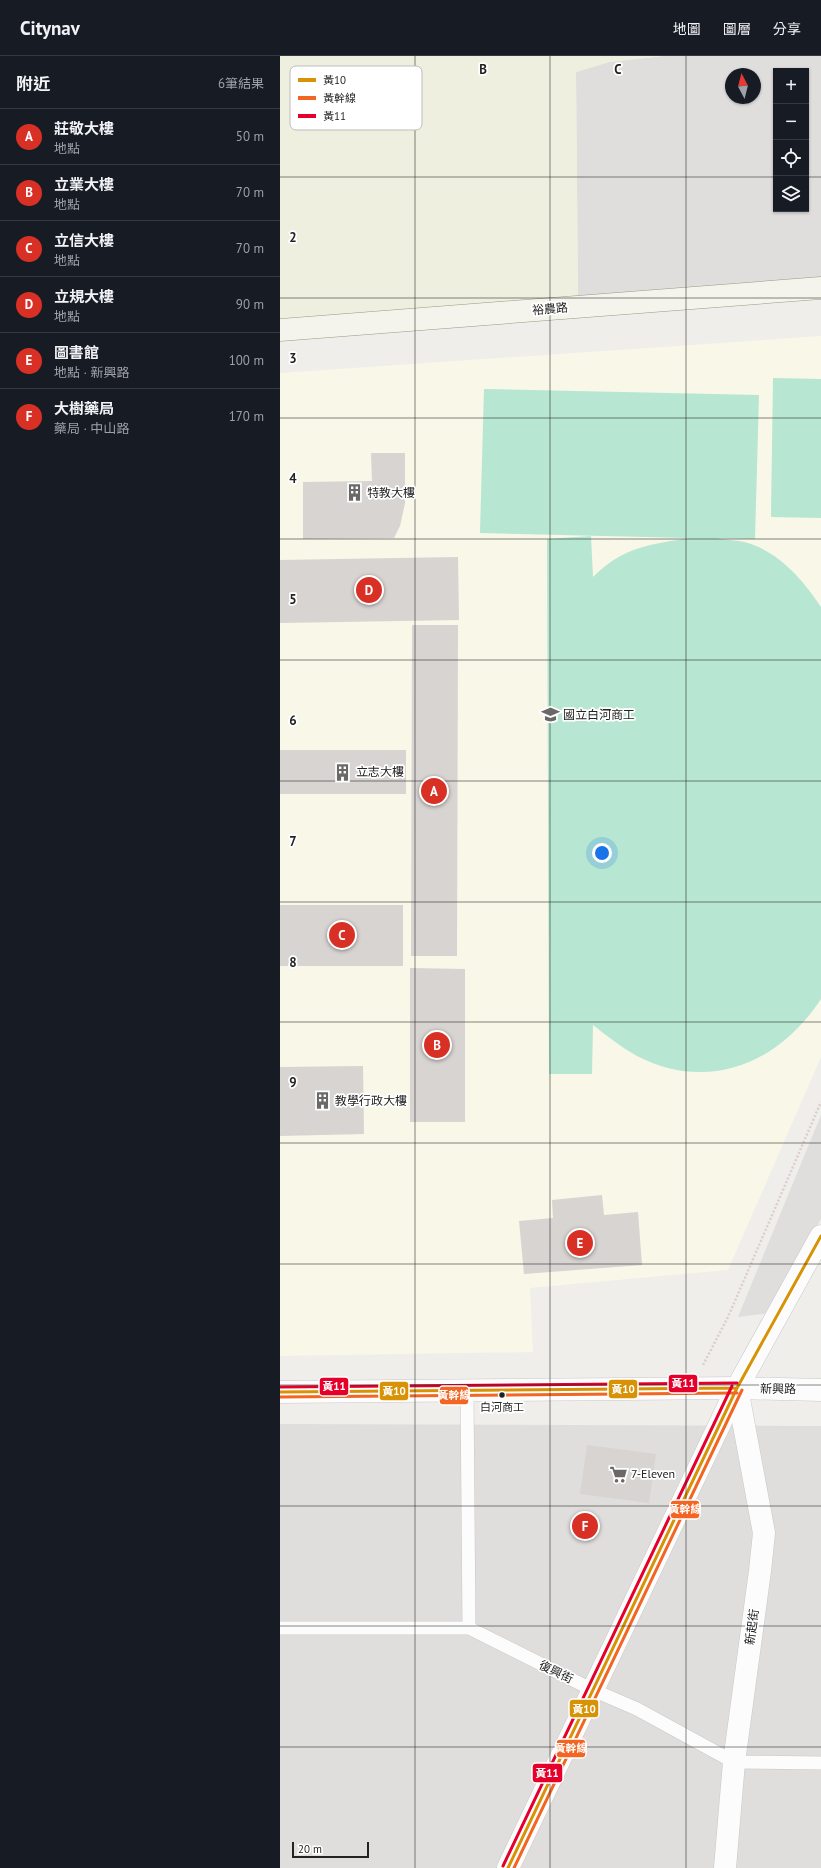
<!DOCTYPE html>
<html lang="zh-TW">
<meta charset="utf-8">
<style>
:root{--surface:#171b24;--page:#20242c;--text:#f1f3f6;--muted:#9ea1a6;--line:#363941;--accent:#d93025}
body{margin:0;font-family:"PT Sans","Noto Sans TC",sans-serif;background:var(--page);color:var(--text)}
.controls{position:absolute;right:12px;top:12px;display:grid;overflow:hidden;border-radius:0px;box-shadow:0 1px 3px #0004}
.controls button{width:36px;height:36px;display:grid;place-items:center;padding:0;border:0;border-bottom:1px solid var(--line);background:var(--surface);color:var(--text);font:20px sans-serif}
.compass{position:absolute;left:445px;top:12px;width:36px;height:36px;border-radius:50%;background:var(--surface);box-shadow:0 1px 3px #0004;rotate:353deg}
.scale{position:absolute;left:12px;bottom:10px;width:77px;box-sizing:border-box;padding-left:4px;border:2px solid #222;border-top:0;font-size:11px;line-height:14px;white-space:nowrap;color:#222;-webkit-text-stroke:3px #fff;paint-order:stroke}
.you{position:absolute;left:322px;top:797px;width:14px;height:14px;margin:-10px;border:3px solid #fff;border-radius:50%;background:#1a73e8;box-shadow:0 0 0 6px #1a73e833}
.badge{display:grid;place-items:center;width:26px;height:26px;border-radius:50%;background:var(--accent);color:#fff;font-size:13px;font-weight:700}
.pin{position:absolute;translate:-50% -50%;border:2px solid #fff;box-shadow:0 1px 4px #0006}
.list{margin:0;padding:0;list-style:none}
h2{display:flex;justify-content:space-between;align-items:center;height:52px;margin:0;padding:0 16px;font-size:17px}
h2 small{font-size:13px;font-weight:400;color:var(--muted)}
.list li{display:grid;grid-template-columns:26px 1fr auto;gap:12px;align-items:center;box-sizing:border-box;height:56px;padding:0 16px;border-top:1px solid var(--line)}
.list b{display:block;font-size:15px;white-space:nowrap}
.list p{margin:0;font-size:13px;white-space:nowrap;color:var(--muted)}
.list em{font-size:13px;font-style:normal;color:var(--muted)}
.icon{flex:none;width:22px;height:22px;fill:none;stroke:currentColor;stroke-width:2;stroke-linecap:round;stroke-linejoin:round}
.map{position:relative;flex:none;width:541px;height:1812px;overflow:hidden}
header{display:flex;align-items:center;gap:24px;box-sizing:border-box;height:56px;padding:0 20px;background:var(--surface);border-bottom:1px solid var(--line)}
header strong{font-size:19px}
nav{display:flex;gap:22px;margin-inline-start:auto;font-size:14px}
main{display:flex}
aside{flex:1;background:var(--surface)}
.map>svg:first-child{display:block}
.residential{fill:#dfdedc;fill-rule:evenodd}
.education{fill:#f8f7e8}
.farmland{fill:#efefdf}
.pitch{fill:#b7e6d2}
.building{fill:#d7d4d2}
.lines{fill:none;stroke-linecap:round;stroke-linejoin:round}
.service-casing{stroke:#c9c8c7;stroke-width:14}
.minor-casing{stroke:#c9c8c7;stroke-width:23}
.tertiary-casing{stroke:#c9c8c7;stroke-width:23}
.secondary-casing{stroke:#999a82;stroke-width:23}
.path{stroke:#dccecd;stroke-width:2.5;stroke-dasharray:2 2;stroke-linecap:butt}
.service{stroke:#fdfcfc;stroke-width:13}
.minor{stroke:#fdfcfc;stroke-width:22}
.tertiary{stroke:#fdfcfc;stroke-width:22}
.secondary{stroke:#f4f4ed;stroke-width:22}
.bus-1-casing{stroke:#fff;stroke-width:6}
.bus-2-casing{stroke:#fff;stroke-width:6}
.bus-3-casing{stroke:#fff;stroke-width:6}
.bus-1{stroke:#d79205;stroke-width:3}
.bus-2{stroke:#f26522;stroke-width:3}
.bus-3{stroke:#e4002b;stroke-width:3}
.grid{fill:none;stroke:#222;stroke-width:1;stroke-opacity:0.55}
.bus-dot{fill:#222;stroke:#fff;stroke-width:1.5}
.labels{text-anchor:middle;stroke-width:3.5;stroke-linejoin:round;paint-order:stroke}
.bus-label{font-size:11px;fill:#222;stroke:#fff}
.street-label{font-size:12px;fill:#222;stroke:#fff}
.poi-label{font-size:12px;fill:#222;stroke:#fff;text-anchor:start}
.key{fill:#fff;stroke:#bdbdbd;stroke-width:1}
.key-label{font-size:11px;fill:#222}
.grid-label{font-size:13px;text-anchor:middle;font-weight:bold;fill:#222;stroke:#fff;stroke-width:3.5;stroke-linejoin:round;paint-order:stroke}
.line-badge{stroke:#fff;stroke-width:1.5}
.badge-label{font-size:11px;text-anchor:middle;font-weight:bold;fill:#fff}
</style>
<header>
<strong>Citynav</strong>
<nav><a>地圖</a><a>圖層</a><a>分享</a></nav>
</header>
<main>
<aside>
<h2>附近<small>6筆結果</small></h2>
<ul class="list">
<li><span class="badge">A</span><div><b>莊敬大樓</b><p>地點</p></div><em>50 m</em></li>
<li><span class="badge">B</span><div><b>立業大樓</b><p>地點</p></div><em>70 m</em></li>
<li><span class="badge">C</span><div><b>立信大樓</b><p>地點</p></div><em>70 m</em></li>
<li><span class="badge">D</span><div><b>立規大樓</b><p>地點</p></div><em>90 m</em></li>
<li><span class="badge">E</span><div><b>圖書館</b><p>地點 · 新興路</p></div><em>100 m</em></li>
<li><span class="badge">F</span><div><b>大樹藥局</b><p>藥局 · 中山路</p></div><em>170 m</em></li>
</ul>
</aside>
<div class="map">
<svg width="541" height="1812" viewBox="0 0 541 1812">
<rect width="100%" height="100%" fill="#f0eeeb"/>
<!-- residential -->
<path class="residential" d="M383 0H541V229L298 246 296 16 329 6ZM496 15H526V153H496ZM451 18H475V42H451Z
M541 1059V1163L490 1257 458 1261Z
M0 1368 541 1370V1812H0Z"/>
<!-- education -->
<path class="education" d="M541 280V1001L448 1214 250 1232 253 1296 0 1300V317Z"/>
<!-- farmland -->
<path class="farmland" d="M0 0H383L329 6 296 16 298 246 0 267Z"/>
<!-- pitch -->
<path class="pitch" d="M493 322 541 323V462L491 461Z
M204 333 479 339 475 483 437 482C447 484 458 484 468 487 500 497 523 524 541 551V943C499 1007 429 1037 357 1000 341 991 327 980 313 969L312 1018H269L267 483 311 480 313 521C343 491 371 488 410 482L200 477Z"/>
<!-- building -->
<path class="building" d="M91 397H125V447L120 470 114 482 23 483V426L92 425Z
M178 501 179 564 0 567V504Z
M132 569H178L177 900H131Z
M0 694H126V738H0Z
M0 849H123V910H0Z
M130 912 185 913V1066H130Z
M83 1010 84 1078 0 1080V1011Z
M322 1139 324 1159 358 1156 362 1209 244 1218 239 1165 273 1162 272 1144Z
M307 1389 376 1398 369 1447 300 1438Z"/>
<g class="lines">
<defs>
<path id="service" d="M187 1334 189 1572
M0 1572H189L313 1634 357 1653 454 1706 541 1707"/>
<path id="minor" d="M0 1336 457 1332 484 1477 480 1515 454 1706 445 1812"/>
<path id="tertiary" d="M457 1332 541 1334
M228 1812 457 1332 541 1180"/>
<path id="secondary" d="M0 274 541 232"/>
</defs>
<!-- service casing -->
<use href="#service" class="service-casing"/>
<!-- minor casing -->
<use href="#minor" class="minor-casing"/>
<!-- tertiary casing -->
<use href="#tertiary" class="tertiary-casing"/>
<!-- secondary casing -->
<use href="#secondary" class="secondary-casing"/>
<!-- path -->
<path class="path" d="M423 1309 448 1261 541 1046"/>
<!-- service -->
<use href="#service" class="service"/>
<!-- minor -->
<use href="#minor" class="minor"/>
<!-- tertiary -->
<use href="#tertiary" class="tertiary"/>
<!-- secondary -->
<use href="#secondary" class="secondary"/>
<defs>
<path id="bus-1" d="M0 1336 457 1332
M228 1812 457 1332 541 1180"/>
<path id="bus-2" d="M0 1341 457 1337
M234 1812 462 1334"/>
<path id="bus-3" d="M0 1331 457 1327
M223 1810 452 1330"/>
</defs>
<!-- bus-1 casing -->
<use href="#bus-1" class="bus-1-casing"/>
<!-- bus-2 casing -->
<use href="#bus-2" class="bus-2-casing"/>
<!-- bus-3 casing -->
<use href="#bus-3" class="bus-3-casing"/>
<!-- bus-1 -->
<use href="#bus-1" class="bus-1"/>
<!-- bus-2 -->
<use href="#bus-2" class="bus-2"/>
<!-- bus-3 -->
<use href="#bus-3" class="bus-3"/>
</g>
<!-- grid -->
<path class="grid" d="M135 0V1812M270 0V1812M406 0V1812M0 121H496M526 121H541M0 242H541M0 362H541M0 483H541M0 604H541M0 725H541M0 846H541M0 966H541M0 1087H541M0 1208H541M0 1329H541M0 1450H541M0 1570H541M0 1691H541"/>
<!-- icons -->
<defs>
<symbol id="building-bare" viewBox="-9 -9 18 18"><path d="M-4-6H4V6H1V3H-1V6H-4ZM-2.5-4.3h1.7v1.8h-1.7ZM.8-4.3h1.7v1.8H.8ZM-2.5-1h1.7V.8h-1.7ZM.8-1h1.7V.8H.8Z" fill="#6a6968" stroke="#fff" stroke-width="2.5" paint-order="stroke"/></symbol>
<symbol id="school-bare" viewBox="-9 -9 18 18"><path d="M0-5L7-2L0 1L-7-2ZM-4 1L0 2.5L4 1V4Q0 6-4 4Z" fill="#6a6968" stroke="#fff" stroke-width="2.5" paint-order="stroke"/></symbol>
<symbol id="supermarket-bare" viewBox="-9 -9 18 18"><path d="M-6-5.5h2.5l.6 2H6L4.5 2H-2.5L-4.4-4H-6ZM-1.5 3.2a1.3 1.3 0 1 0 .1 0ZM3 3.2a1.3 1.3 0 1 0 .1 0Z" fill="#6a6968" stroke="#fff" stroke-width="2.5" paint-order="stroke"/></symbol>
</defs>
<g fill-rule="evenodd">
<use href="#building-bare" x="62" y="424" width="25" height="25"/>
<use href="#school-bare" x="258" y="646" width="25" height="25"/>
<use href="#building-bare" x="50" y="704" width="25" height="25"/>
<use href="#building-bare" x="30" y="1032" width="25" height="25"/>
<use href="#supermarket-bare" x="326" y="1406" width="25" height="25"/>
</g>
<!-- markers -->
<circle class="bus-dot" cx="222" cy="1339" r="3.5"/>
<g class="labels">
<!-- bus labels -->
<g class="bus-label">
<text x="222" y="1355">白河商工</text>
</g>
<!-- street labels -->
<g class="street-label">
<text transform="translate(270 253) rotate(-5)" y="4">裕農路</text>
<text transform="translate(498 1333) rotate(1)" y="4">新興路</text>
<text transform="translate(472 1571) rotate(-82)" y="4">新起街</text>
<text transform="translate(276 1616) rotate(26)" y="4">復興街</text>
</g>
<!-- poi labels -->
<g class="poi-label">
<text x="87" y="441">特教大樓</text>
<text x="283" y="663">國立白河商工</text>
<text x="76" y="720">立志大樓</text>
<text x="55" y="1049">教學行政大樓</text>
<text x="351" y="1422">7-Eleven</text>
</g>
</g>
<!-- legend -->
<rect x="10" y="10" width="132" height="64" rx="6" class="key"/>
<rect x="18" y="22" width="18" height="4" fill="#d79205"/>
<rect x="18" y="40" width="18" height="4" fill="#f26522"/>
<rect x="18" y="58" width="18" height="4" fill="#e4002b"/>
<g class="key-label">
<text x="43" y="28">黃10</text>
<text x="43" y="46">黃幹線</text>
<text x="43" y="64">黃11</text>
</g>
<g class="grid-label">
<text x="203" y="18">B</text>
<text x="338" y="18">C</text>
<text x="13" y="186">2</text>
<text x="13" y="307">3</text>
<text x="13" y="427">4</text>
<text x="13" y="548">5</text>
<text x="13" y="669">6</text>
<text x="13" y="790">7</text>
<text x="13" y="911">8</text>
<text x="13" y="1031">9</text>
</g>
<g class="line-badge">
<rect x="388" y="1318" width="30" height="19" rx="4" fill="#e4002b"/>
<rect x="39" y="1321" width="30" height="19" rx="4" fill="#e4002b"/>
<rect x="328" y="1323" width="30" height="20" rx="4" fill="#d79205"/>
<rect x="99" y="1325" width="30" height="20" rx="4" fill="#d79205"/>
<rect x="159" y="1330" width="30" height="19" rx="4" fill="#f26522"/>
<rect x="390" y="1444" width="30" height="19" rx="4" fill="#f26522"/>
<rect x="289" y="1643" width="30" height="19" rx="4" fill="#d79205"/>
<rect x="276" y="1683" width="30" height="19" rx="4" fill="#f26522"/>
<rect x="252" y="1707" width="31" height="20" rx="4" fill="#e4002b"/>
</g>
<g class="badge-label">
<text x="403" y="1331">黃11</text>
<text x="54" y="1334">黃11</text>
<text x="343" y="1337">黃10</text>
<text x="114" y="1339">黃10</text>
<text x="174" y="1343">黃幹線</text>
<text x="405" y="1457">黃幹線</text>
<text x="304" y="1657">黃10</text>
<text x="291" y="1696">黃幹線</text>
<text x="267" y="1721">黃11</text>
</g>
</svg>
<div class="controls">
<button>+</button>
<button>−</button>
<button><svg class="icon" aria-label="locate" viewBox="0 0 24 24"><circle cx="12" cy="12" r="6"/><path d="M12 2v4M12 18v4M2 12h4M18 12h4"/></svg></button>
<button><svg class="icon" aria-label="layers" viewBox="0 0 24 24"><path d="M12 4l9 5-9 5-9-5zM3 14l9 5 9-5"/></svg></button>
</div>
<svg class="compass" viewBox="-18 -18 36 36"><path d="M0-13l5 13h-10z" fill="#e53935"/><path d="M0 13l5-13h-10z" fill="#9ea1a6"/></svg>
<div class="scale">20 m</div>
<div class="you"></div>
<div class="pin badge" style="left:154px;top:735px">A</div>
<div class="pin badge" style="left:157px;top:989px">B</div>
<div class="pin badge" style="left:62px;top:879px">C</div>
<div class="pin badge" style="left:89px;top:534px">D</div>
<div class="pin badge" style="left:300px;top:1187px">E</div>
<div class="pin badge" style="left:305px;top:1470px">F</div>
</div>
</main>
